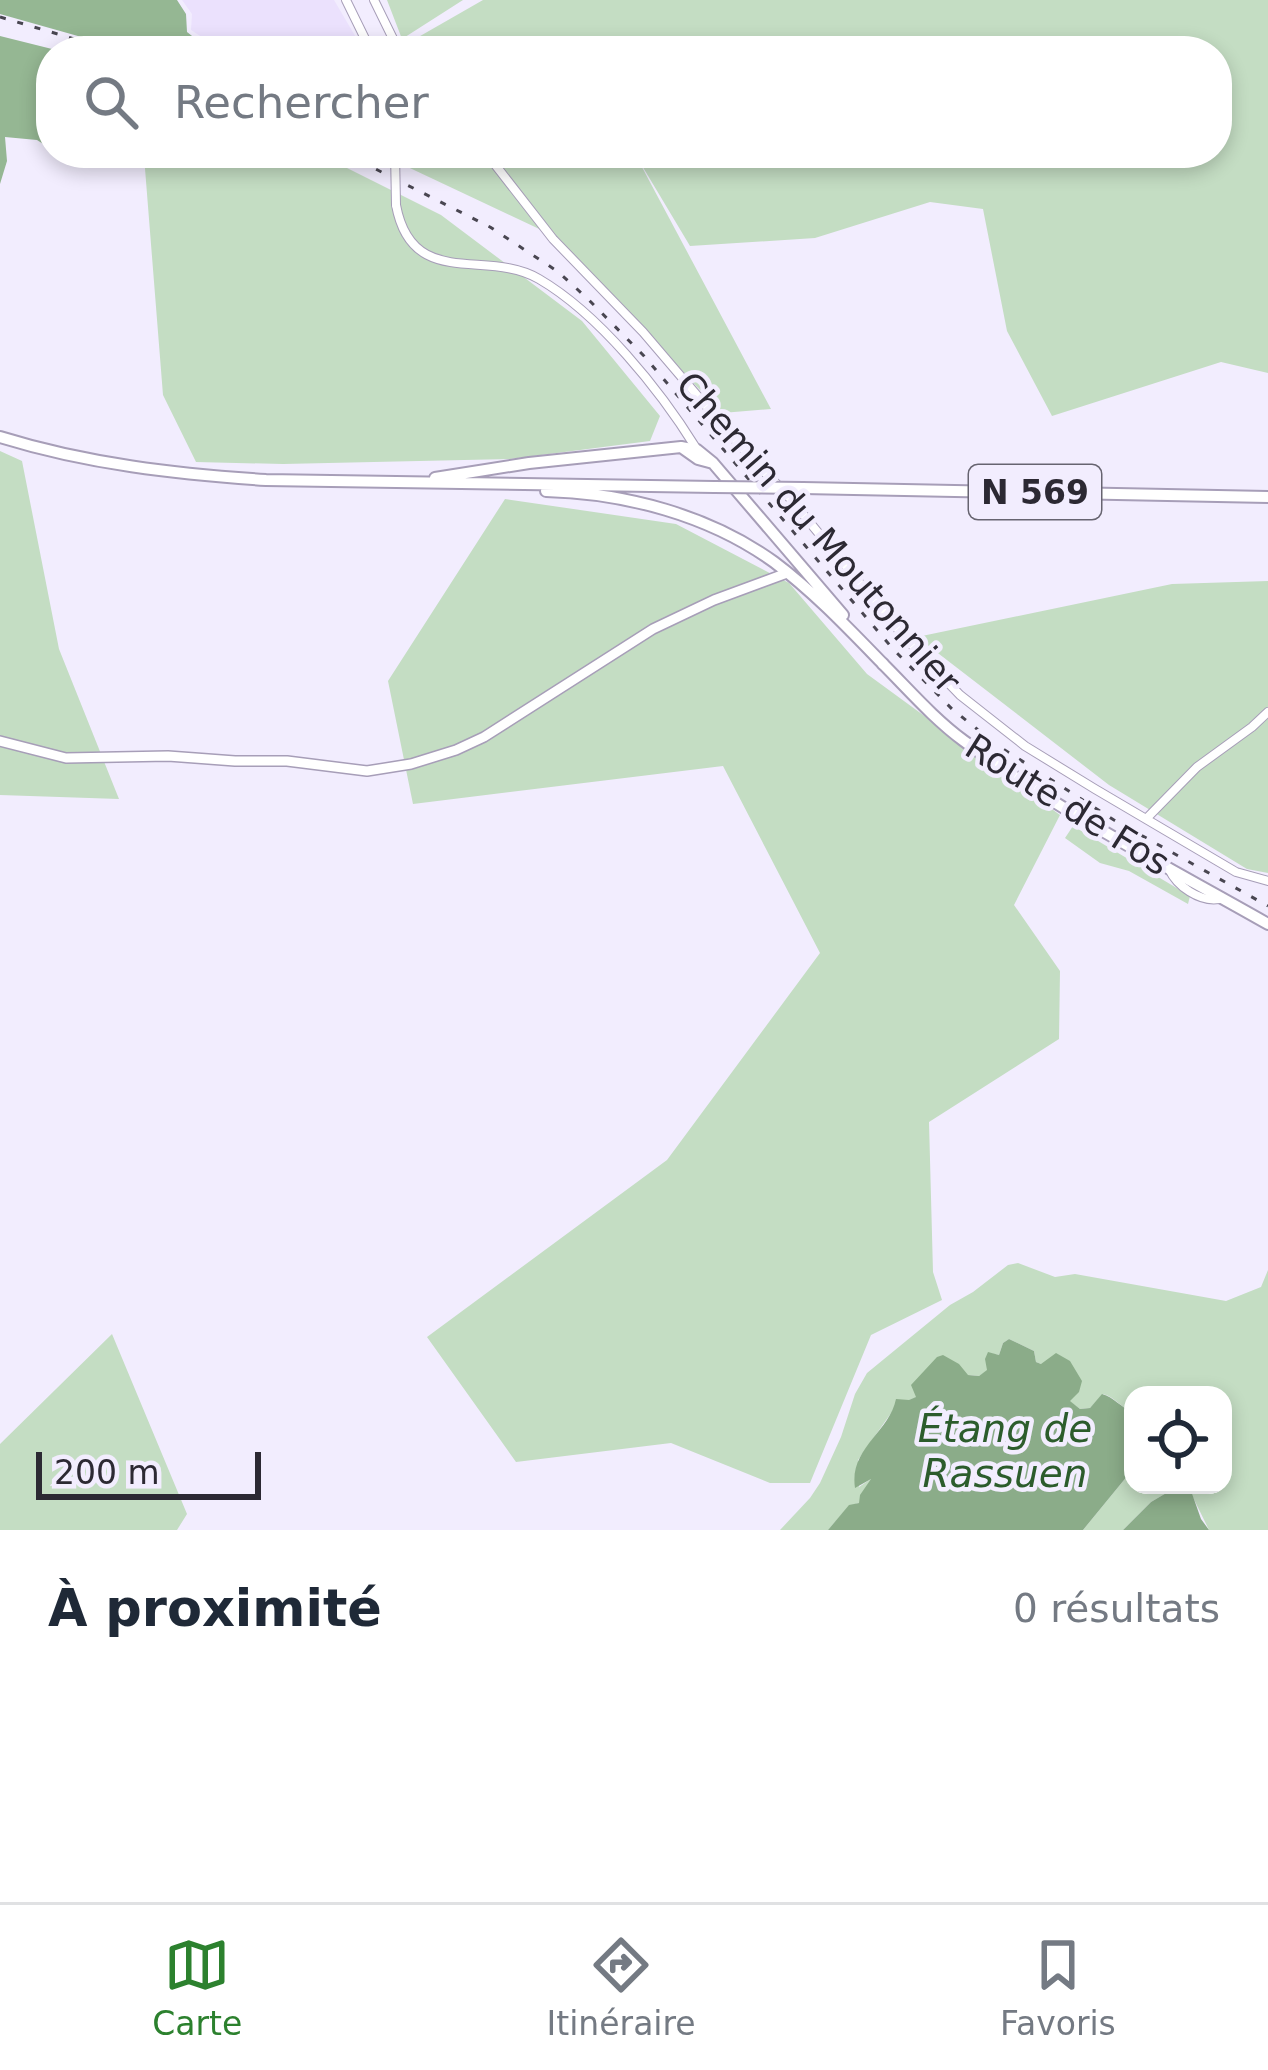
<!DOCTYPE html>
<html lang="fr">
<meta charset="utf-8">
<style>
:root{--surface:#fff;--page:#f6f6f7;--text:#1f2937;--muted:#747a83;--line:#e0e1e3;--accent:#2c812e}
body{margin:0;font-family:"DejaVu Sans",sans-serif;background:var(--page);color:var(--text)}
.controls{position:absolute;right:36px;bottom:36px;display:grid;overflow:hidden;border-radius:24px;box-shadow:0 6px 18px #0003}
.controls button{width:108px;height:108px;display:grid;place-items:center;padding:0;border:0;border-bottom:3px solid var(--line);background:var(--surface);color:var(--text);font:60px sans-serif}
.scale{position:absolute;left:36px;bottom:30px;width:225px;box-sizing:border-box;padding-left:12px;border:6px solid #2c2933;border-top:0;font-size:33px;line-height:42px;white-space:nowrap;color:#2c2933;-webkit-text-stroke:9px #f2edfe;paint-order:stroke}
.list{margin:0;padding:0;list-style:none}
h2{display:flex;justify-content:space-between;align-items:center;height:156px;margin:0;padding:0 48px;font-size:51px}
h2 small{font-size:39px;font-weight:400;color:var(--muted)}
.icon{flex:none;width:66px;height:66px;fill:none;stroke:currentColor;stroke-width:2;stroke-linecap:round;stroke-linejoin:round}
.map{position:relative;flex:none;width:1268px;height:1530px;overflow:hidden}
.search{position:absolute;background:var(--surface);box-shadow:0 6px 18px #0003;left:36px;right:36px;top:36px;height:132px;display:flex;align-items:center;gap:30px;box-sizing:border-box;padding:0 42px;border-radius:48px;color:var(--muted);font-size:45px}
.sheet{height:372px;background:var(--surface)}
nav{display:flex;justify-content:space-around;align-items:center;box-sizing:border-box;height:168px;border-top:3px solid var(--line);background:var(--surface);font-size:33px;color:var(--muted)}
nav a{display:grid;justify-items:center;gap:6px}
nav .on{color:var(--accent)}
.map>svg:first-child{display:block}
.built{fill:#ebe1fd}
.green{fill:#c4ddc3}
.forest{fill:#95b793}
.water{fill:#8bac89}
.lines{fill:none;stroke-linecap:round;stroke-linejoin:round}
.minor-casing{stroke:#a79eb8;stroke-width:10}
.tertiary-casing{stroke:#a79eb8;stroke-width:12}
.secondary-casing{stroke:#a79eb8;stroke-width:14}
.primary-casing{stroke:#a79eb8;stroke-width:14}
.minor{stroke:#fff;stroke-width:8}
.tertiary{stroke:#fff;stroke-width:9}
.secondary{stroke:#fff;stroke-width:10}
.primary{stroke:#fff;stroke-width:10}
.rail{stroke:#494651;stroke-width:3;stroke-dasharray:6 12;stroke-linecap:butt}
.minor-bridge-casing{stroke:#a79eb8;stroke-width:10;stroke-linecap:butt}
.primary-bridge-casing{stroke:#a79eb8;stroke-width:14;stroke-linecap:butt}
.minor-bridge{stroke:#fff;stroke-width:8}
.primary-bridge{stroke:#fff;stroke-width:10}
.labels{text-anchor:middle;stroke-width:9;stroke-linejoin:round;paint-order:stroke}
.shield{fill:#f2edfe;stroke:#676470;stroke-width:3}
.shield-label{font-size:33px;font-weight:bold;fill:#2c2933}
.street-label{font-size:36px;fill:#2c2933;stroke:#f2edfe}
.water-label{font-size:39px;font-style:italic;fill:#2c5c2c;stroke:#f2edfe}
</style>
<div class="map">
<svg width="1268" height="1530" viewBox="0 0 1268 1530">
<rect width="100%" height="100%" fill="#f2edfe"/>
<!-- built -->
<path class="built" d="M182 0H334L364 51H223L191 30 192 14Z"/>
<!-- green -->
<path class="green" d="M387 0H463L402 39Z
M483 0H1268V373L1221 362 1052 416 1007 331 983 209 930 202 815 238 690 246 635 154 1217 153V51H394Z
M149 153H308L345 167 441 215 582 321 660 416 650 441 510 459 283 464 196 462 163 395 144 156Z
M378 153 635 154 771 409 722 413 552 235Z
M0 451 22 461 59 649 119 799 0 795Z
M505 499 676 524 789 583 867 674 1060 815 1014 905 1060 971 1059 1039 929 1122 933 1272 942 1300 871 1335 810 1483H770L671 1443 516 1462 427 1337 667 1160 820 953 723 766 413 804 388 681Z
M1268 581V873L1247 869 1109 785 917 637 1172 584Z
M1073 826 1190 896 1188 904 1129 871 1100 863 1065 838Z
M1018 1263 1055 1277 1075 1274 1226 1301 1261 1287 1268 1270V1530H1209L1187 1485H1223V1395H1133V1412C1121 1408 1115 1397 1103 1394L1090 1408 1080 1409 1069 1401 1041 1364 1036 1362 1034 1351 1009 1339 1003 1343 999 1355 988 1353 987 1371 979 1376 968 1375 896 1406 858 1460 859 1487 872 1478 859 1503 849 1506 828 1530H780L810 1498 820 1483 841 1437 855 1394 867 1373 950 1305 973 1292 1008 1265Z
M112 1334 187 1514 177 1530H0V1444Z
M1133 1469V1485H1170L1168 1492 1151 1502 1123 1530H1083Z"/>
<!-- forest -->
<path class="forest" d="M0 0H177L186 14 187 32 211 51H131L0 14Z
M0 36 60 51H51V149L37 140 5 137 7 161 0 184Z"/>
<!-- water -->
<path class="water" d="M1009 1339 1034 1351 1036 1362 1041 1364 1056 1353 1070 1361 1082 1381 1079 1392 1070 1401 1080 1409 1090 1408 1102 1394C1114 1397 1121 1408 1133 1412V1469L1083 1530H828L849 1505 859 1503 860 1495 871 1479 855 1488C849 1448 889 1433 896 1399L909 1400 916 1397 911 1385 937 1357 943 1355 959 1364 968 1375 979 1376 987 1370 985 1359 988 1352 999 1355 1003 1343Z
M1170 1485H1187L1190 1488 1201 1519 1209 1530H1123L1151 1502 1168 1492Z"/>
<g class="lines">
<defs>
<path id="minor" d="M346 0 371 51
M374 0 399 51
M486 153 553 239 643 332 754 462 783 490 905 638 960 695 1025 746 1095 789 1236 872 1268 881
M396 205C412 291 487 248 539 279 599 314 660 390 696 448
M1146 819 1197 767 1252 727 1268 712
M1169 869C1177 886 1199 902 1219 899"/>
<path id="tertiary" d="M0 741 66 758 168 756 235 761H287L367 771 411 764 456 750 484 737 653 629 714 600 787 573"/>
<path id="secondary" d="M883 664C909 690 934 719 964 741 1058 811 1166 866 1268 924"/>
<path id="primary" d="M0 437C87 464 176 474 266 480L714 487
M713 463 698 459 681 447 697 450 713 463 843 615
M435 478 529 463 681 447
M803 488 1268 497
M546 491C625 493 709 515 774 562 814 592 848 628 883 664"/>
</defs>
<!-- minor casing -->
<use href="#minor" class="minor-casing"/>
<!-- tertiary casing -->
<use href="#tertiary" class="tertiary-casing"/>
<!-- secondary casing -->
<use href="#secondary" class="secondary-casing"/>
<!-- primary casing -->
<use href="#primary" class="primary-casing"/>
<!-- minor -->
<use href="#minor" class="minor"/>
<!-- tertiary -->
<use href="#tertiary" class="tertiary"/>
<!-- secondary -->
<use href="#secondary" class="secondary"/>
<!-- primary -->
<use href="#primary" class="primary"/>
<!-- rail -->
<path class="rail" d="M0 17 115 51
M344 153 490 227 557 271 587 298 644 356 893 649 952 709 997 745 1114 820 1268 906"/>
<defs>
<path id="minor-bridge" d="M395 153 396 205"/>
<path id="primary-bridge" d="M714 487 803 488"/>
</defs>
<!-- minor-bridge casing -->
<use href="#minor-bridge" class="minor-bridge-casing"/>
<!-- primary-bridge casing -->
<use href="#primary-bridge" class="primary-bridge-casing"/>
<!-- minor-bridge -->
<use href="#minor-bridge" class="minor-bridge"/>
<!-- primary-bridge -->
<use href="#primary-bridge" class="primary-bridge"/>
</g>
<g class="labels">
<!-- shield labels -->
<rect class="shield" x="969" y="465" width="132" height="54" rx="9"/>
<g class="shield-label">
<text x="1035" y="504">N 569</text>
</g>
<!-- street labels -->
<g class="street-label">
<text transform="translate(819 532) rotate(49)" y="13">Chemin du Moutonnier</text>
<text transform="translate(1068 804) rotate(32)" y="13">Route de Fos</text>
</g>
<!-- water labels -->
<g class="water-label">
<text x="1005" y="1442">Étang de<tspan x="1005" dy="45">Rassuen</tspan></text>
</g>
</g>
</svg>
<div class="controls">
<button><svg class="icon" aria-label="locate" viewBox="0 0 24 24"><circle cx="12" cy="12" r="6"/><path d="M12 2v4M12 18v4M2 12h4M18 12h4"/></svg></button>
</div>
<div class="scale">200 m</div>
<div class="search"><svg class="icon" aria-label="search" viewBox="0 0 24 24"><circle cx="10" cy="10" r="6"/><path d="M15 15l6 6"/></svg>Rechercher</div>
</div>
<section class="sheet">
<h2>À proximité<small>0 résultats</small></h2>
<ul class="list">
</ul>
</section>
<nav>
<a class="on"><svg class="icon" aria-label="map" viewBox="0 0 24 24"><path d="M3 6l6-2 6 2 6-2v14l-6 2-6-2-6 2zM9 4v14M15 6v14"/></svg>Carte</a>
<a><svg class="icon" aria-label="directions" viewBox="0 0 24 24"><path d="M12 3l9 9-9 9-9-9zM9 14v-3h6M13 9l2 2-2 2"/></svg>Itinéraire</a>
<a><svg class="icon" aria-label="saved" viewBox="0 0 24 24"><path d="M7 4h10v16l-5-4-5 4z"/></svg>Favoris</a>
</nav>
